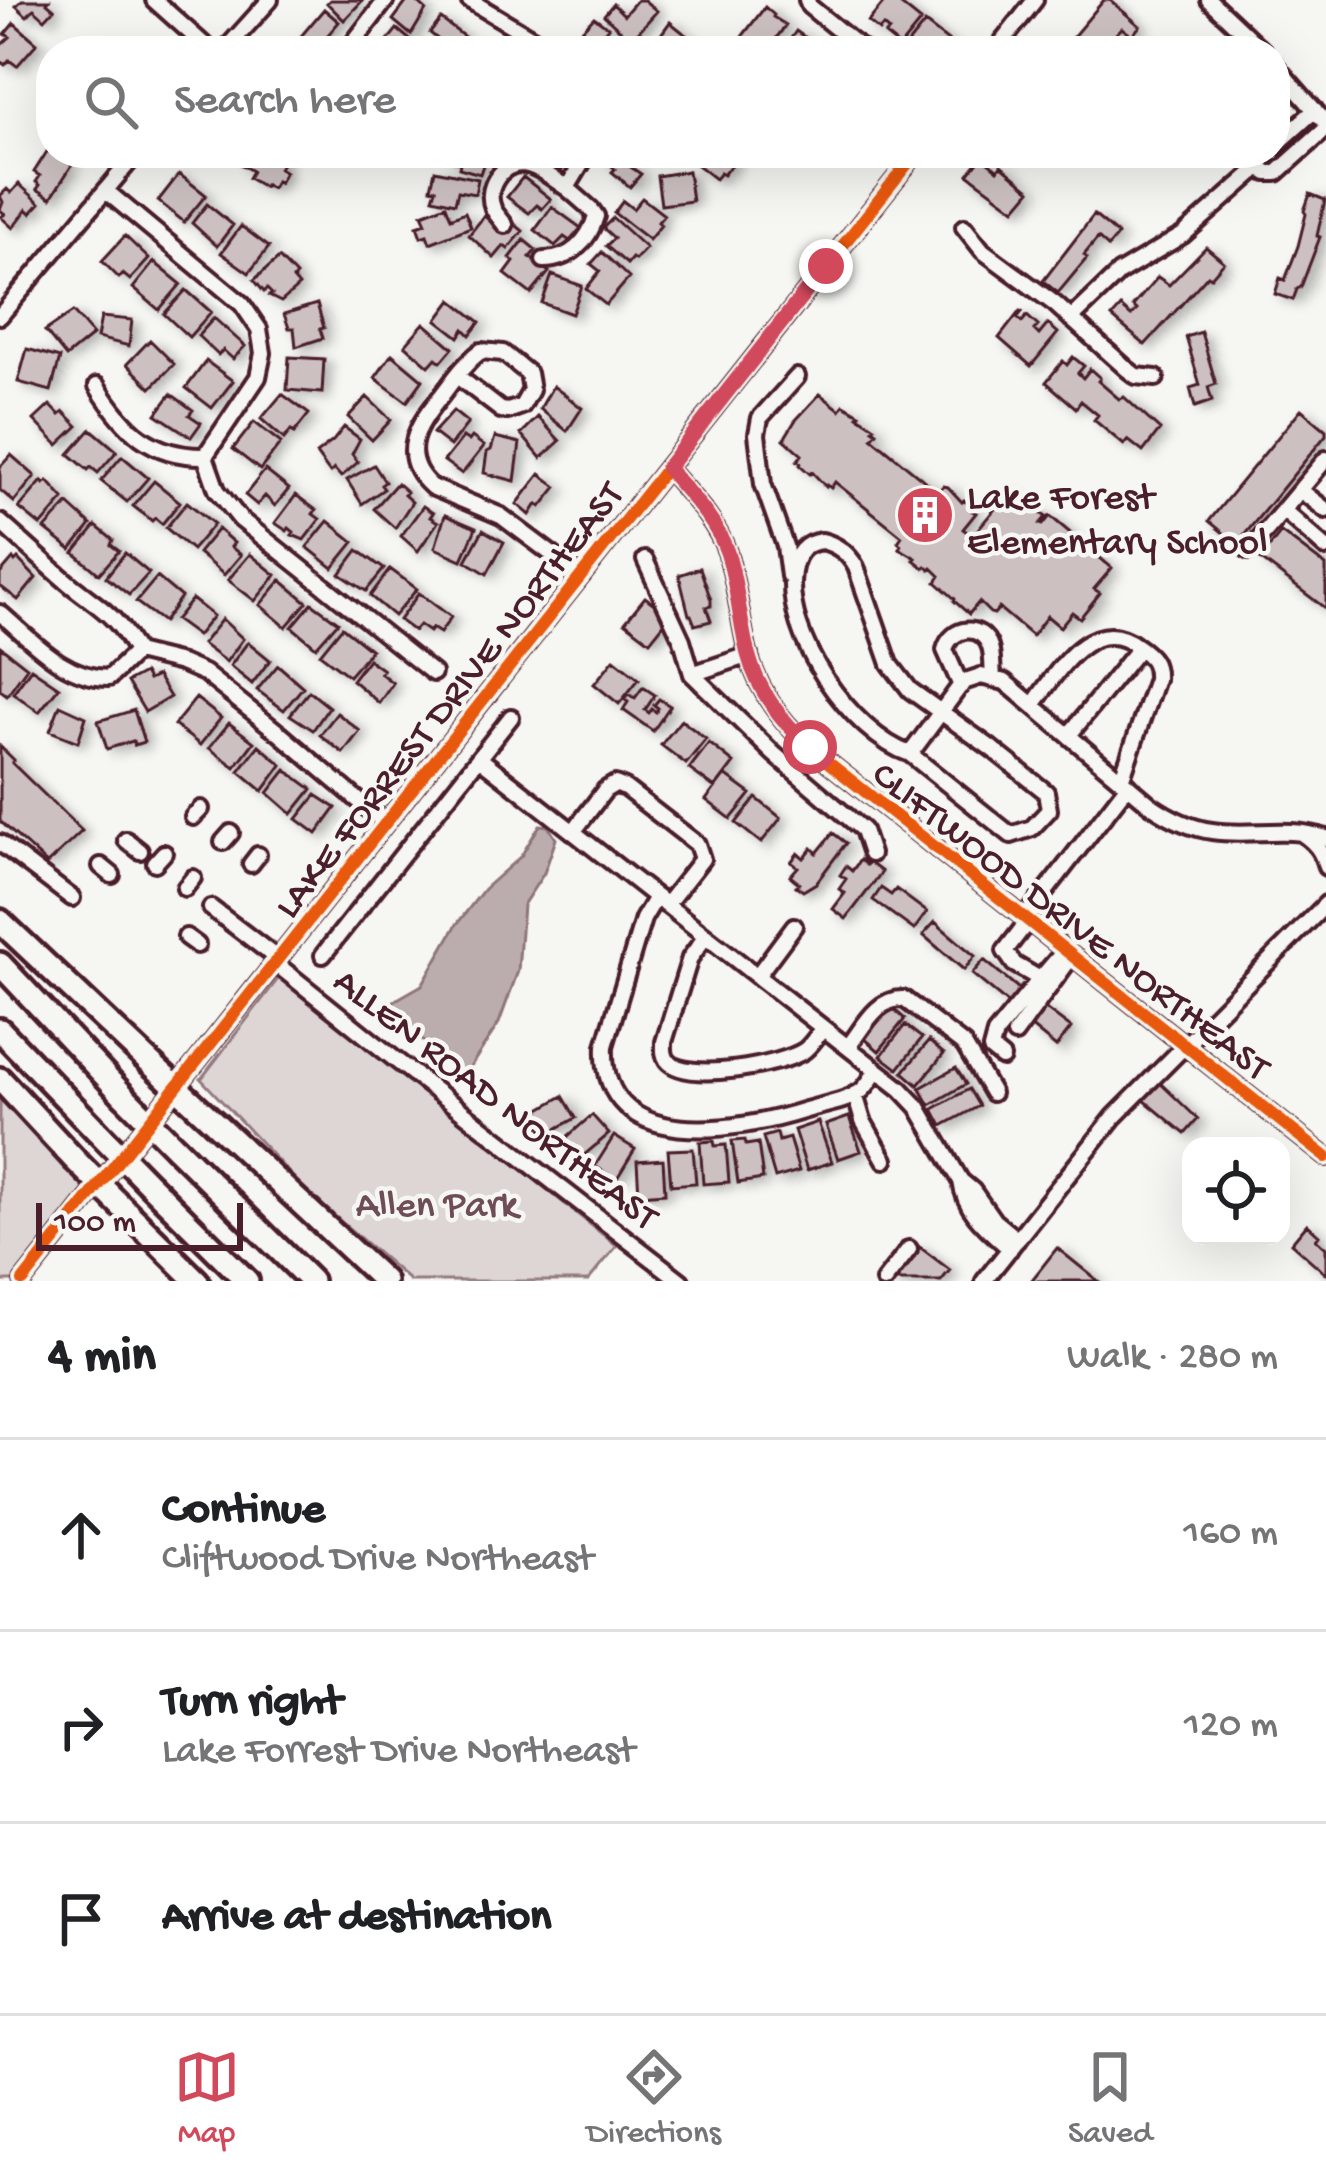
<!DOCTYPE html>
<meta charset="utf-8">
<style>
:root{--surface:#fff;--page:#f2f2f2;--text:#202124;--muted:#757577;--line:#e0e0e0;--accent:#d1495b}
body{margin:0;font-family:"Gochi Hand",sans-serif;background:var(--page);color:var(--text)}
.controls{position:absolute;right:36px;bottom:36px;display:grid;overflow:hidden;border-radius:24px;box-shadow:0 12px 48px #0002}
.controls button{width:108px;height:108px;display:grid;place-items:center;padding:0;border:0;border-bottom:3px solid var(--line);background:var(--surface);color:var(--text);font:60px sans-serif}
.scale{position:absolute;left:36px;bottom:30px;width:207px;box-sizing:border-box;padding-left:12px;border:6px solid #4a1f2b;border-top:0;font-size:33px;line-height:42px;white-space:nowrap;color:#4a1f2b;-webkit-text-stroke:9px #f6f6f2;paint-order:stroke}
.stop{position:absolute;width:36px;height:36px;margin:-27px;border:9px solid #d1495b;border-radius:50%;background:#fff}
.stop.end{background:#d1495b;border-color:#fff;box-shadow:0 3px 12px #0008}
.list{margin:0;padding:0;list-style:none}
h2{display:flex;justify-content:space-between;align-items:center;height:156px;margin:0;padding:0 48px;font-size:51px}
h2 small{font-size:39px;font-weight:400;color:var(--muted)}
.list li{display:grid;grid-template-columns:78px 1fr auto;gap:36px;align-items:center;box-sizing:border-box;height:192px;padding:0 48px;border-top:3px solid var(--line)}
.list b{display:block;font-size:45px;white-space:nowrap}
.list p{margin:0;font-size:39px;white-space:nowrap;color:var(--muted)}
.list em{font-size:39px;font-style:normal;color:var(--muted)}
.icon{flex:none;width:66px;height:66px;fill:none;stroke:currentColor;stroke-width:2;stroke-linecap:round;stroke-linejoin:round}
.map{position:relative;flex:none;width:1326px;height:1281px;overflow:hidden}
.search{position:absolute;background:var(--surface);box-shadow:0 12px 48px #0002;left:36px;right:36px;top:36px;height:132px;display:flex;align-items:center;gap:30px;box-sizing:border-box;padding:0 42px;border-radius:48px;color:var(--muted);font-size:45px}
.sheet{height:732px;background:var(--surface)}
nav{display:flex;justify-content:space-around;align-items:center;box-sizing:border-box;height:168px;border-top:3px solid var(--line);background:var(--surface);font-size:33px;color:var(--muted)}
nav a{display:grid;justify-items:center;gap:6px}
nav .on{color:var(--accent)}
.map>svg:first-child{display:block}
.green{fill:#ddd6d5;stroke:#947a80;stroke-width:3}
.water{fill:#bbadae;stroke:#8e747a;stroke-width:3}
.building{fill:#ccc1c0;stroke:#4a1f2b;stroke-width:3;filter:url(#shadow)}
.lines{fill:none;stroke-linecap:round;stroke-linejoin:round}
.minor-casing{stroke:#4a1f2b;stroke-width:22}
.highway-casing{stroke:#4a1f2b;stroke-width:30}
.minor{stroke:#f6f6f2;stroke-width:14}
.highway{stroke:#f6f6f2;stroke-width:21}
.highway-bridge-casing{stroke:#4a1f2b;stroke-width:30;stroke-linecap:butt}
.highway-bridge{stroke:#f6f6f2;stroke-width:21}
.cycleway-casing{stroke:#f6f6f2;stroke-width:20}
.cycleway{stroke:#e8590c;stroke-width:12}
.route{stroke:#d1495b;stroke-width:15}
.labels{text-anchor:middle;stroke-width:9;stroke-linejoin:round;paint-order:stroke}
.poi-label{font-size:39px;fill:#4a1f2b;stroke:#f6f6f2;text-anchor:start}
.street-label{font-size:39px;fill:#4a1f2b;stroke:#f6f6f2}
.park-label{font-size:39px;fill:#6f4d56;stroke:#f6f6f2}
</style>
<div class="map">
<svg width="1326" height="1281" viewBox="0 0 1326 1281">
<defs>
<filter id="shadow"><feDropShadow dx="7" dy="4" stdDeviation="6" flood-color="#0004"/></filter>
</defs>
<rect width="100%" height="100%" fill="#f6f6f2"/>
<filter id="ink" filterUnits="userSpaceOnUse"><feTurbulence type="fractalNoise" baseFrequency=".00833" numOctaves="2"/><feDisplacementMap in="SourceGraphic" scale="24" xChannelSelector="R" yChannelSelector="G"/><feConvolveMatrix kernelMatrix="1 2 1 2 8 2 1 2 1" color-interpolation-filters="sRGB"/></filter>
<g filter="url(#ink)">
<!-- green -->
<path class="green" d="M281 975 617 1246 588 1281H410L309 1194 201 1079Z
M0 1085 96 1187 28 1281H0Z"/>
<!-- water -->
<path class="water" d="M540 825 548 826 556 839 544 873 523 905 518 971 499 1023 467 1072 459 1071 397 1019 390 1010 394 1001 422 985 457 924 484 889 521 856Z"/>
<!-- building -->
<path class="building" d="M22 0H49L47 3 54 9 45 19 34 9 27 16 16 6Z
M330 0H363L344 20 327 3Z
M408 0H415L426 10 411 35 393 20Z
M637 0H644L657 11 631 40 604 15 613 4 624 15Z
M886 0H895L921 21 900 47 885 35 889 31 883 26 879 31 868 22Z
M1104 0H1110L1140 26 1132 36 1122 28 1098 51H1061Z
M765 7 774 15 773 17 786 25 767 51H757L741 38Z
M324 9 339 22 314 51H307L296 42Z
M594 17 608 27 600 38 607 43 601 51H589L573 39Z
M441 19 471 42 465 49 461 46 457 51H452L430 33Z
M670 22 696 43 690 51H663L654 44Z
M14 23 37 43 17 66 9 60 5 65 0 61V46L10 37 5 34Z
M925 23 957 48 955 51 903 50Z
M397 29 421 49 424 51H392L384 45Z
M796 31 811 42 822 51H782Z
M48 150 72 165 51 198 37 189 40 185 36 182 40 176 34 172Z
M247 153H274L285 159 279 168 285 172 279 183 276 181 272 188 265 185 264 187 248 178 252 171 240 164Z
M449 153H475L474 155 485 159 480 174 459 168 460 163 447 158Z
M564 153 569 155 562 170 527 154Z
M610 153 641 174 630 187 612 172 615 169 604 159Z
M700 153H727L735 160 723 175 720 173 715 179 693 162Z
M982 157 998 170 1001 165 1031 190 1015 209 968 174Z
M435 170 478 179 475 194 458 191 455 203 433 198 436 189 431 188Z
M688 171 692 201 661 205 657 176Z
M179 174 206 195 184 222 158 201Z
M523 177 551 199 542 209 537 205 529 213 507 197Z
M19 184 40 203 31 213 27 209 13 228 1 217 5 214 0 210 3 202 0 196 7 189 11 193Z
M1310 194 1325 200 1317 236 1320 237 1301 287 1297 289 1293 300 1275 294 1280 278 1285 280 1298 246 1306 214 1304 211Z
M642 198 664 215 658 222 661 225 649 240 614 213 623 201 633 209Z
M207 204 233 225 217 246 192 223Z
M446 205 451 218 465 212 471 227 430 243 427 235 421 237 417 226 426 223 422 214Z
M552 207 581 228 570 241 564 237 555 246 535 230Z
M1094 215 1118 235 1108 247 1098 238 1084 255 1087 258 1058 293 1043 281Z
M484 216 503 231 511 221 523 231 508 249 504 246 494 258 469 235Z
M613 218 646 248 635 260 632 258 627 264 606 246 614 238 603 228Z
M241 226 269 247 249 273 221 253Z
M125 236 149 259 130 280 123 274 119 278 102 261Z
M524 240 536 250 530 257 549 272 531 294 505 274 514 262 510 258Z
M1206 247 1224 262 1211 277 1208 275 1145 345 1112 317 1121 307 1131 316 1137 310 1133 306 1158 277 1169 285Z
M602 252 629 278 606 305 586 289 600 271 591 264Z
M279 258 296 276 293 279 299 286 281 302 269 296 272 294 267 289 264 292 254 280Z
M154 262 181 284 159 310 133 288Z
M552 275 582 286 572 314 542 303Z
M186 290 211 312 189 337 164 314Z
M452 300 480 322 470 335 464 329 459 337 437 320Z
M317 304 324 328 320 329 323 338 296 347 294 328H289L284 314Z
M1020 311 1022 312 1017 318 1022 322 1027 316 1038 326 1034 330 1039 335 1048 324 1058 333 1031 366 999 338Z
M73 312 93 335 66 357 45 331Z
M101 317 132 320 129 346 97 338Z
M214 318 245 346 233 359 223 350 218 355 198 336Z
M424 323 453 348 441 362 436 358 429 366 405 345Z
M1201 332 1216 384 1208 387 1212 401 1195 407 1190 388 1200 385 1186 337Z
M150 340 174 364 151 388 127 364Z
M27 349 60 358 51 391 18 382Z
M392 354 423 380 407 402 375 378Z
M289 357 324 359 322 393 287 390Z
M1073 357 1084 366 1078 373 1083 378 1090 369 1100 378 1098 381 1119 399 1124 397 1160 430 1143 452 1128 440 1124 445 1094 420 1098 415 1081 401 1076 408 1046 382 1063 361 1067 365Z
M206 361 233 381 212 408 186 388Z
M553 386 582 408 567 431 540 409Z
M171 394 193 410 189 415 201 423 191 437 156 414Z
M282 394 309 414 294 433 291 430 284 439 261 419Z
M820 394 840 410 844 405 860 414 858 416 875 427 873 429 877 432 872 438 938 492 943 486 948 487 962 502 964 500 974 508 972 511 976 513 963 529 972 536 1011 490 1046 517 1040 524 1043 525 1050 516 1112 568 1094 589 1100 593 1080 618 1072 612 1060 627 1047 616 1032 636 999 608 994 614 990 613 979 602 969 614 954 601 955 599 936 582 940 576 932 568 930 570 926 566 924 568 914 560 916 558 899 548 901 545 898 542 902 536 835 482 831 488 827 485 826 487 812 472 810 474 800 465 801 463 797 461 802 455 784 439 795 421Z
M367 397 391 420 372 440 348 417Z
M50 405 60 415 64 412 78 426 58 445 34 420Z
M1301 409 1326 430V435L1237 544 1209 521Z
M453 411 468 423 450 446 433 433Z
M538 417 560 441 541 458 521 434Z
M254 422 281 443 260 470 233 449Z
M344 427 360 439 352 454 358 462 341 477 334 469 330 473 316 454 333 441Z
M91 429 117 451 98 473 91 467 88 470 69 454Z
M463 437 469 441 472 437 484 446 462 474 444 461Z
M495 437 520 443 515 481 484 473 487 452 491 450Z
M11 455 35 476 14 502 0 490V467Z
M122 456 148 478 127 502 101 481Z
M374 465 385 482 381 485 384 489 362 504 347 480Z
M265 470 289 489 275 506 265 496 257 505 245 495Z
M540 474 557 487 541 507 537 504 530 515 517 504Z
M42 481 44 484 48 481 64 499 41 526 19 508Z
M154 481 180 502 162 524 155 518 152 521 133 506Z
M397 483 407 492 404 495 412 502 395 528 374 509Z
M296 495 316 510 313 514 320 519 304 540 292 535 294 532 289 528 287 531 275 523Z
M187 502 214 524 192 550 166 528Z
M68 504 91 525 71 550 45 529Z
M423 506 433 513 430 517 438 522 418 551 401 536Z
M445 515 476 528 462 560 435 548Z
M328 521 354 542 333 568 307 547Z
M96 526 113 540 111 545 119 551 99 574 74 553Z
M218 529 234 543 231 547 241 555 224 575 198 553Z
M483 530 504 542 487 574 466 561Z
M1281 532 1326 566V609L1260 559Z
M358 550 384 569 366 591 340 574Z
M125 553 149 573 129 595 106 577Z
M250 554 276 575 255 601 228 580Z
M13 559 15 562 18 559 36 578 18 600 0 586V574Z
M700 568 711 600V606L706 607 711 621 695 625 691 615H689L679 575Z
M390 569 417 589 394 616 370 596Z
M157 577 181 597 163 622 136 602Z
M281 580 307 602 286 627 260 605Z
M419 593 451 617 440 633 432 628 429 632 419 625 414 631 399 620Z
M645 597 670 616 650 641 625 622Z
M192 599 213 616 197 636 175 620Z
M312 603 338 622 316 647 292 627Z
M222 619 243 639 226 662 202 644Z
M342 627 371 650 349 676 320 654Z
M248 642 270 660 252 684 230 666Z
M0 646 27 667 7 695 0 690Z
M368 659 383 670 380 673 393 683 379 703 352 680Z
M614 659 639 679 619 704 594 684Z
M278 665 303 687 284 710 257 690Z
M31 668 59 687 39 712 13 693Z
M144 673 148 680 157 676 170 697 145 712 127 682Z
M643 687 655 695 645 710 649 713 652 709 656 712 658 708 654 705 659 699 670 706 653 731 623 710 628 702 624 699 628 694 635 698Z
M309 691 329 707 313 730 290 715Z
M196 698 221 718 200 745 174 725Z
M60 705 86 717 78 742 50 731Z
M134 710 144 742 134 745 133 741 107 749 98 721Z
M337 713 360 731 343 753 320 735Z
M681 720 706 739 686 764 661 745Z
M229 723 254 742 235 767 209 748Z
M709 743 734 763 715 788 689 769Z
M259 745 282 765 263 791 239 771Z
M0 746 14 760 12 763 82 831 47 864 0 821Z
M286 770 312 789 292 814 268 793Z
M725 775 751 794 731 819 706 800Z
M316 795 336 808 317 834 297 819Z
M756 798 781 818 761 843 736 823Z
M833 833 846 843 816 883 803 891 796 886 799 883 790 876 798 867 791 862 798 853 804 858 812 848 817 853Z
M860 860 866 865 869 862 882 872 846 919 833 909 845 893 839 889 846 879 840 875 846 866 852 871Z
M881 888 891 895 896 889 927 912 914 930 873 900Z
M935 922 975 956 964 970 923 935Z
M984 960 1024 993 1012 1007 972 974Z
M890 1006 905 1019 879 1051 864 1038Z
M1043 1007 1071 1028 1056 1047 1029 1025Z
M905 1025 922 1038 898 1069 881 1056Z
M929 1041 944 1054 918 1085 903 1072Z
M956 1068 966 1084 930 1105 920 1088Z
M1159 1082 1198 1119 1185 1134 1144 1100Z
M969 1089 979 1106 942 1126 933 1109Z
M563 1096 576 1118 545 1135 538 1122 542 1119 537 1111Z
M592 1115 609 1134 582 1157 566 1138Z
M849 1117 861 1151 838 1159 826 1125Z
M818 1122 832 1162 807 1170 794 1130Z
M777 1133 779 1141 789 1138 799 1171 775 1178 763 1137Z
M614 1136 635 1149 616 1180 595 1166Z
M745 1140 746 1145 758 1143 763 1179 738 1183 732 1141Z
M714 1141 715 1146 726 1145 729 1182 703 1184 700 1142Z
M693 1149 696 1183 671 1185 668 1150Z
M663 1159 665 1193 639 1195 637 1161Z
M1307 1224 1319 1235 1316 1239 1326 1248V1274L1291 1243Z
M917 1245 950 1270 941 1281H890Z
M1057 1248 1098 1281H1031Z"/>
<g class="lines">
<defs>
<path id="minor" d="M154 0 211 51
M469 0 554 51
M807 0 809 6 864 51
M1209 0 1263 51
M224 51 270 0
M347 51 386 0
M995 51 1035 0
M1275 65 1326 123
M1275 146 1315 110
M1261 166 1267 173H1277L1326 129
M106 191 242 304 259 329 263 353 258 377 205 456
M505 225C503 222 494 212 493 208 485 189 500 164 522 164 538 165 554 180 567 188
M964 227 983 251 1055 304 1127 369 1136 376 1156 378
M544 260C570 260 589 241 596 216L591 209 567 188 588 153
M0 316 137 153
M1071 319 1119 273 1183 235 1261 166 1262 159 1267 153
M457 376 501 410 508 411 522 406 531 390 528 373 503 353 481 351C465 363 454 379 442 395 418 424 396 455 432 487L501 516 581 576
M97 386C124 429 151 457 205 456
M205 456 217 490 240 519 433 673
M667 468C688 493 716 520 727 552 737 585 740 620 748 653 760 698 789 731 824 759L1326 1157
M1300 490 1326 510
M1283 510 1326 548
M0 522C24 543 47 565 71 585 101 609 117 615 136 652L109 678C64 678 33 641 0 613
M822 541C838 545 848 553 856 567L890 664 910 690 991 748 1046 792 1049 810 1032 828 1011 835 910 754C851 733 783 636 793 572 796 554 803 543 822 541Z
M1249 551 1326 459
M645 560 682 640 692 674
M789 576 785 546 763 484 757 434 760 418 797 377
M136 652 181 663 204 673 279 733 385 823
M749 655 692 674 774 754 863 830 871 854
M961 686 945 650C951 626 982 623 990 647 993 656 992 669 993 679
M1033 705C1057 673 1091 611 1138 647 1151 656 1157 663 1156 679L1121 780
M1069 735 1139 648
M910 754 963 682 981 676 1005 682 1151 805C1170 818 1189 828 1212 831 1252 837 1285 825 1326 838
M479 758 901 1089 918 1107 961 1181 973 1191 994 1221 1017 1240
M193 817 201 809
M573 832 605 790 615 784 625 788 697 844 702 859 666 905
M1301 833C1315 842 1322 851 1326 867
M126 840 140 851
M223 842 231 833
M0 843 72 898
M155 863 164 853
M251 864 258 855
M101 866 112 875
M185 888 193 878
M656 897 643 919 605 1046C600 1157 740 1131 806 1110 822 1105 846 1102 860 1092 867 1087 872 1077 877 1070
M211 908 278 959
M1025 918 1128 785
M1028 921 1005 951 1014 964 1040 979 1065 950
M706 936 690 958 664 1042C664 1049 663 1054 667 1060 685 1084 784 1065 805 1050 812 1044 818 1035 823 1028
M186 937 197 945
M323 955 511 717
M275 963 397 1061 681 1281
M757 976 794 926
M1015 1034 1072 956
M848 1047C863 1028 877 997 904 999L964 1045 992 1093
M1002 1058 991 1049 995 1034 1040 979
M855 1094 863 1121 885 1160
M961 1181C965 1212 988 1229 1010 1249
M23 1281 916 153
M884 1281 909 1249
M984 1281 1114 1117 1326 904"/>
<path id="highway" d="M0 921 149 1062
M0 964 123 1095
M0 1030 97 1131
M0 1079 74 1159
M215 1123 384 1281
M176 1148 311 1281
M150 1185 247 1281
M126 1211 197 1281"/>
</defs>
<!-- minor casing -->
<use href="#minor" class="minor-casing"/>
<!-- highway casing -->
<use href="#highway" class="highway-casing"/>
<!-- minor -->
<use href="#minor" class="minor"/>
<!-- highway -->
<use href="#highway" class="highway"/>
<defs>
<path id="highway-bridge" d="M149 1062 215 1123
M123 1095 176 1148
M97 1131 150 1185
M74 1159 126 1211"/>
</defs>
<!-- highway-bridge casing -->
<use href="#highway-bridge" class="highway-bridge-casing"/>
<!-- highway-bridge -->
<use href="#highway-bridge" class="highway-bridge"/>
<defs>
<path id="cycleway" d="M667 468C688 493 716 520 727 552 737 585 740 620 748 653 760 698 789 731 824 759L1326 1157
M23 1281 916 153"/>
</defs>
<!-- cycleway casing -->
<use href="#cycleway" class="cycleway-casing"/>
<!-- cycleway -->
<use href="#cycleway" class="cycleway"/>
</g>
</g>
<g class="lines" filter="url(#ink)">
<!-- route -->
<path class="route" d="M810 747C782 721 758 692 748 654 739 621 738 585 727 552 716 520 688 493 667 468L826 266"/>
</g>
<!-- icons -->
<defs>
<symbol id="building-disc" viewBox="-11 -11 22 22"><circle r="9.5" fill="#d1495b" stroke="#f6f6f2"/><path d="M-4-6H4V6H1V3H-1V6H-4ZM-2.5-4.3h1.7v1.8h-1.7ZM.8-4.3h1.7v1.8H.8ZM-2.5-1h1.7V.8h-1.7ZM.8-1h1.7V.8H.8Z" fill="#fff"/></symbol>
</defs>
<g fill-rule="evenodd">
<use href="#building-disc" x="892" y="482" width="66" height="66"/>
</g>
<g class="labels">
<!-- poi labels -->
<g class="poi-label">
<text x="967" y="507">Lake Forest<tspan x="967" dy="45">Elementary School</tspan></text>
</g>
<!-- street labels -->
<g class="street-label">
<text transform="translate(446 698) rotate(-52)" y="14">LAKE FORREST DRIVE NORTHEAST</text>
<text transform="translate(1073 918) rotate(38)" y="14">CLIFTWOOD DRIVE NORTHEAST</text>
<text transform="translate(498 1096) rotate(38)" y="14">ALLEN ROAD NORTHEAST</text>
</g>
<!-- park labels -->
<g class="park-label">
<text x="437" y="1215">Allen Park</text>
</g>
</g>
</svg>
<div class="controls">
<button><svg class="icon" aria-label="locate" viewBox="0 0 24 24"><circle cx="12" cy="12" r="6"/><path d="M12 2v4M12 18v4M2 12h4M18 12h4"/></svg></button>
</div>
<div class="scale">100 m</div>
<div class="stop" style="left:810px;top:747px"></div>
<div class="stop end" style="left:826px;top:266px"></div>
<div class="search"><svg class="icon" aria-label="search" viewBox="0 0 24 24"><circle cx="10" cy="10" r="6"/><path d="M15 15l6 6"/></svg>Search here</div>
</div>
<section class="sheet">
<h2>4 min<small>Walk · 280 m</small></h2>
<ul class="list">
<li><svg class="icon" aria-label="ahead" viewBox="0 0 24 24"><path d="M12 20V5M6 11l6-6 6 6"/></svg><div><b>Continue</b><p>Cliftwood Drive Northeast</p></div><em>160 m</em></li>
<li><svg class="icon" aria-label="right" viewBox="0 0 24 24"><path d="M7 20v-9h11M14 6l5 5-5 5"/></svg><div><b>Turn right</b><p>Lake Forrest Drive Northeast</p></div><em>120 m</em></li>
<li><svg class="icon" aria-label="arrive" viewBox="0 0 24 24"><path d="M6 21V4h12l-3 4 3 4H6"/></svg><div><b>Arrive at destination</b></div></li>
</ul>
</section>
<nav>
<a class="on"><svg class="icon" aria-label="map" viewBox="0 0 24 24"><path d="M3 6l6-2 6 2 6-2v14l-6 2-6-2-6 2zM9 4v14M15 6v14"/></svg>Map</a>
<a><svg class="icon" aria-label="directions" viewBox="0 0 24 24"><path d="M12 3l9 9-9 9-9-9zM9 14v-3h6M13 9l2 2-2 2"/></svg>Directions</a>
<a><svg class="icon" aria-label="saved" viewBox="0 0 24 24"><path d="M7 4h10v16l-5-4-5 4z"/></svg>Saved</a>
</nav>
